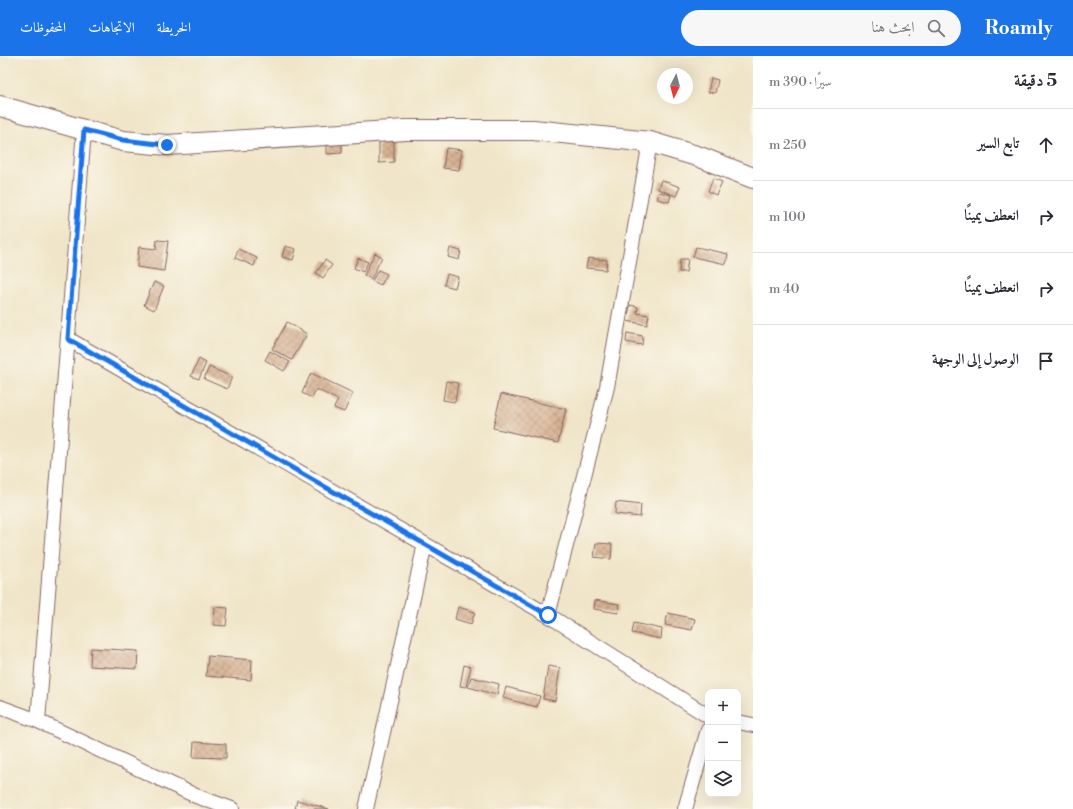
<!DOCTYPE html>
<html lang="ar">
<meta charset="utf-8">
<style>
:root{--surface:#fff;--page:#f7f7f7;--text:#2b2b33;--muted:#7c7c81;--line:#e1e1e2;--accent:#1a73e8}
body{margin:0;font-family:"Libre Bodoni",Amiri,serif;background:var(--page);color:var(--text);direction:rtl}
.controls{position:absolute;right:12px;bottom:12px;display:grid;overflow:hidden;border-radius:8px;box-shadow:0 4px 16px #0002}
.controls button{width:36px;height:36px;display:grid;place-items:center;padding:0;border:0;border-bottom:1px solid var(--line);background:var(--surface);color:var(--text);font:20px sans-serif}
.compass{position:absolute;left:657px;top:12px;width:36px;height:36px;border-radius:50%;background:var(--surface);box-shadow:0 4px 16px #0002;rotate:186deg}
.stop{position:absolute;width:12px;height:12px;margin:-9px;border:3px solid #1a73e8;border-radius:50%;background:#fff}
.stop.end{background:#1a73e8;border-color:#fff;box-shadow:0 1px 4px #0008}
.list{margin:0;padding:0;list-style:none}
h2{display:flex;justify-content:space-between;align-items:center;height:52px;margin:0;padding:0 16px;font-size:17px}
h2 small{font-size:13px;font-weight:400;color:var(--muted)}
.list li{display:grid;grid-template-columns:26px 1fr auto;gap:12px;align-items:center;box-sizing:border-box;height:72px;padding:0 16px;border-top:1px solid var(--line)}
.list b{display:block;font-size:15px;white-space:nowrap}
.list em{font-size:13px;font-style:normal;color:var(--muted)}
.icon{flex:none;width:22px;height:22px;fill:none;stroke:currentColor;stroke-width:2;stroke-linecap:round;stroke-linejoin:round}
.map{position:relative;flex:none;width:753px;height:753px;overflow:hidden;direction:ltr}
header{display:flex;align-items:center;gap:24px;box-sizing:border-box;height:56px;padding:0 20px;background:var(--accent);color:#fff}
header strong{font-size:19px}
nav{display:flex;gap:22px;margin-inline-start:auto;font-size:14px}
.search{width:280px;height:36px;background:var(--page);display:flex;align-items:center;gap:10px;box-sizing:border-box;padding:0 14px;border-radius:22px;color:var(--muted);font-size:15px}
main{display:flex}
aside{flex:1;background:var(--surface)}
.map>svg:first-child{display:block}
.building{fill:url(#building-cross-hatch)}
.lines{fill:none;stroke-linecap:round;stroke-linejoin:round}
.street-casing{stroke:#846462;stroke-width:16}
.secondary-casing{stroke:#846462;stroke-width:22}
.street{stroke:#fff;stroke-width:14}
.secondary{stroke:#fff;stroke-width:20}
.route{stroke:#1a73e8;stroke-width:5}
</style>
<header>
<strong>Roamly</strong>
<div class="search"><svg class="icon" aria-label="search" viewBox="0 0 24 24"><circle cx="10" cy="10" r="6"/><path d="M15 15l6 6"/></svg>ابحث هنا</div>
<nav><a>الخريطة</a><a>الاتجاهات</a><a>المحفوظات</a></nav>
</header>
<main>
<aside>
<h2>5 دقيقة<small>سيرًا · 390 m</small></h2>
<ul class="list">
<li><svg class="icon" aria-label="ahead" viewBox="0 0 24 24"><path d="M12 20V5M6 11l6-6 6 6"/></svg><div><b>تابع السير</b></div><em>250 m</em></li>
<li><svg class="icon" aria-label="right" viewBox="0 0 24 24"><path d="M7 20v-9h11M14 6l5 5-5 5"/></svg><div><b>انعطف يمينًا</b></div><em>100 m</em></li>
<li><svg class="icon" aria-label="right" viewBox="0 0 24 24"><path d="M7 20v-9h11M14 6l5 5-5 5"/></svg><div><b>انعطف يمينًا</b></div><em>40 m</em></li>
<li><svg class="icon" aria-label="arrive" viewBox="0 0 24 24"><path d="M6 21V4h12l-3 4 3 4H6"/></svg><div><b>الوصول إلى الوجهة</b></div></li>
</ul>
</aside>
<div class="map">
<svg width="753" height="753" viewBox="0 0 753 753">
<defs>
<pattern id="building-cross-hatch" width="8" height="8" patternUnits="userSpaceOnUse"><rect width="8" height="8" fill="#d6b090"/><path d="M0 0l8 8M0 8l8-8" fill="none" stroke="#b08f76"/></pattern>
</defs>
<rect width="100%" height="100%" fill="#fbf7ec"/>
<filter id="ink" filterUnits="userSpaceOnUse"><feTurbulence type="fractalNoise" baseFrequency=".025" numOctaves="2"/><feDisplacementMap in="SourceGraphic" scale="8" xChannelSelector="R" yChannelSelector="G"/><feConvolveMatrix kernelMatrix="1 2 1 2 8 2 1 2 1" color-interpolation-filters="sRGB"/></filter>
<filter id="wash" filterUnits="userSpaceOnUse"><feTurbulence type="fractalNoise" baseFrequency=".012" numOctaves="4" result="noise"/><feDisplacementMap in="SourceGraphic" scale="16" xChannelSelector="R" yChannelSelector="G"/><feGaussianBlur stdDeviation="0.9" result="paint"/><feColorMatrix in="noise" values="0 0 0 0 0 0 0 0 0 0 0 0 0 0 0 0 0 1.4 0 .05"/><feComposite in="paint" operator="in"/></filter>
<g filter="url(#wash)">
<rect width="100%" height="100%" fill="#f0e5c8"/>
<g id="blocks">
<!-- building -->
<path class="building" d="M711 22 718 24 715 37 708 36Z
M327 84H342V97L327 98Z
M379 85H394V106L379 107Z
M446 92 462 94 459 114 443 112Z
M713 122 722 126 716 139 708 135Z
M661 124 680 131 676 140 658 133Z
M659 136 671 139 669 146 657 143Z
M157 184 168 185 164 215 137 211 139 191 156 193Z
M285 190 296 193 293 204 282 201Z
M696 191 728 198 726 208 693 201Z
M450 192 461 195 459 204 448 201Z
M238 193 257 202 254 210 235 202Z
M375 197 382 201 371 223 364 219Z
M358 202 368 206 363 216 354 212Z
M588 202 607 204 606 214 586 212Z
M680 203H688L686 216H679Z
M325 204 332 209 323 222 316 217Z
M378 214 387 218 381 229 372 225Z
M447 218 458 221 455 232 444 229Z
M154 226 164 230 154 254 144 249Z
M630 249 638 251 637 257 649 259 647 269 627 265Z
M287 266 307 278 292 304 272 293Z
M627 277 643 280 642 289 626 286Z
M270 295 290 306 284 315 265 304Z
M199 303 206 307 199 323 191 320Z
M209 311 232 321 227 333 204 323Z
M311 317 353 337 344 356 334 352 338 344 316 333 312 342 302 337Z
M446 325 458 327 455 346 443 344Z
M501 338 566 353 558 387 493 372Z
M616 446 641 449 640 461 615 458Z
M596 487 612 488 611 503 594 501Z
M595 544 619 548 618 557 594 553Z
M215 551 228 552 226 570 214 569Z
M458 551 475 556 471 568 455 563Z
M668 557 695 563 692 574 665 569Z
M634 567 662 573 661 583 632 577Z
M91 592 138 595 137 613 90 610Z
M208 600 252 604 251 624 206 620Z
M464 609 471 611 466 631 460 630Z
M548 610 560 612 555 645 543 643Z
M471 621 499 628 497 639 468 631Z
M506 631 540 640 537 651 503 642Z
M194 686 226 688V702L193 701Z
M297 744 329 753H295Z"/>
</g>
</g>
<g filter="url(#ink)">
<use href="#blocks" fill-opacity="0" stroke="#846462" stroke-width="1"/>
<g class="lines">
<defs>
<path id="street" d="M68 283 548 559 708 660
M548 559 607 331 650 86
M0 651 38 665 196 740 232 753
M38 665 84 74
M738 666 753 669
M366 753 425 488
M685 753 708 674"/>
<path id="secondary" d="M0 50 123 85 167 89 406 74H533L650 86 700 101 753 122"/>
</defs>
<!-- street casing -->
<use href="#street" class="street-casing"/>
<!-- secondary casing -->
<use href="#secondary" class="secondary-casing"/>
<!-- street -->
<use href="#street" class="street"/>
<!-- secondary -->
<use href="#secondary" class="secondary"/>
</g>
</g>
<g class="lines" filter="url(#ink)">
<!-- route -->
<path class="route" d="M167 89 123 84 84 74 68 283 548 559"/>
</g>
</svg>
<div class="controls">
<button>+</button>
<button>−</button>
<button><svg class="icon" aria-label="layers" viewBox="0 0 24 24"><path d="M12 4l9 5-9 5-9-5zM3 14l9 5 9-5"/></svg></button>
</div>
<svg class="compass" viewBox="-18 -18 36 36"><path d="M0-13l5 13h-10z" fill="#e53935"/><path d="M0 13l5-13h-10z" fill="#7c7c81"/></svg>
<div class="stop" style="left:548px;top:559px"></div>
<div class="stop end" style="left:167px;top:89px"></div>
</div>
</main>
